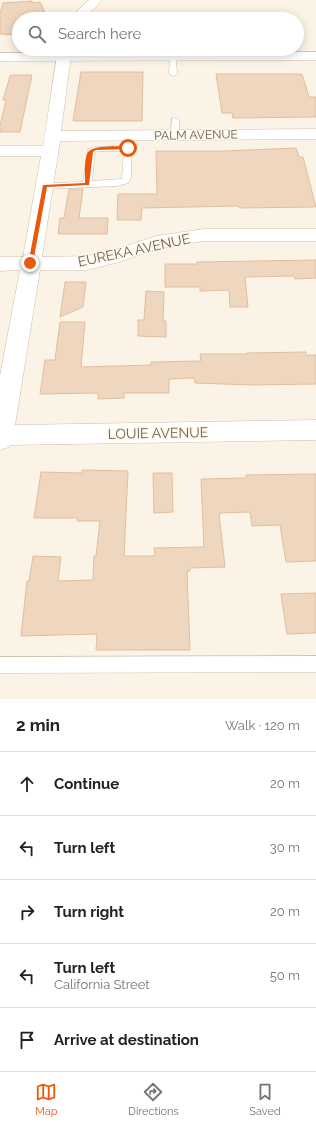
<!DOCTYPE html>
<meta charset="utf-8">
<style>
:root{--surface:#fff;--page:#f6f6f6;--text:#202124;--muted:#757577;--line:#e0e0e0;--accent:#ea580c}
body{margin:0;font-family:Raleway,sans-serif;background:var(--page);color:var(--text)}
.stop{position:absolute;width:12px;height:12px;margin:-9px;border:3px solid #ea580c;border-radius:50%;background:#fff}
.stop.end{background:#ea580c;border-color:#fff;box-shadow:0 1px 4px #0008}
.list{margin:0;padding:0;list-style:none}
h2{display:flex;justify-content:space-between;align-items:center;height:52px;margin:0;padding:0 16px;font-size:17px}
h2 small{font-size:13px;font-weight:400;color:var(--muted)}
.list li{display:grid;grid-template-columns:26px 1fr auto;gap:12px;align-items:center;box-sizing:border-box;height:64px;padding:0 16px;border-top:1px solid var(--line)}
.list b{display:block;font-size:15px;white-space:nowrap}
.list p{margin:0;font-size:13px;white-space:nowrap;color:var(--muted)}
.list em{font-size:13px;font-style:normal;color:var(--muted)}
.icon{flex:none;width:22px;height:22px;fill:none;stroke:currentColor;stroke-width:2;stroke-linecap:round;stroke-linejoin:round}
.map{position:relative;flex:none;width:316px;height:699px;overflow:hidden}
.search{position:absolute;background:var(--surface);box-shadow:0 2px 10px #0003;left:12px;right:12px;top:12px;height:44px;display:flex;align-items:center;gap:10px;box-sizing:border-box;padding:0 14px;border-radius:22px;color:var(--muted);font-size:15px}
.sheet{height:372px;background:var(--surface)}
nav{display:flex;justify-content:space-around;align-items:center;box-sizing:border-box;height:56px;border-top:1px solid var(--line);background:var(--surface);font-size:11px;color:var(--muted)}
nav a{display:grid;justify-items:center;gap:2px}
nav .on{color:var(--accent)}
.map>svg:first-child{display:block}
.building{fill:#eed6bf;stroke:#e0bea0}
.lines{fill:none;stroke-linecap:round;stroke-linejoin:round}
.service-casing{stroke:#ccbdad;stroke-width:1}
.minor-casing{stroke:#ccbdad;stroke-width:1}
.secondary-casing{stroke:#cebdaa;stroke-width:1}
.service{fill:#fff;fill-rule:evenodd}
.minor{fill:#fff;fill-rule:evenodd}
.secondary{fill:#fff;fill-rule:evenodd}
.route{fill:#ea580c}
.labels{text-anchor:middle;stroke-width:3;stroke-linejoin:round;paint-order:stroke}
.far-street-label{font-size:12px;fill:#725d4c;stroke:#fef8eb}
.street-label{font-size:14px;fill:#725d4c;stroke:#fef8eb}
</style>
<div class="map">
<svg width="316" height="699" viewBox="0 0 316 699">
<rect width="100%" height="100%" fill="#fbf4e6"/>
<!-- building -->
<path class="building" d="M32 1V3L40 2 47 17 19 19V35L0 34V13L3 3Z
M81 72H143L142 121H73Z
M216 74H302L309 97H316V117L233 118 232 113H222Z
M14 75H32L20 132H0V126L6 100H3L10 76Z
M296 148 299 157H303L316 207 239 208V206L142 208 141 220H117L118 194H157L156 151H225Z
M69 189H83L79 218H108L107 234H58L60 218H64Z
M316 260V278L295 279 294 276 245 277 248 307H230L229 290 200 291V287H165V264H197V262Z
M65 282H86L83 307 60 317Z
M146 291 164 292 163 321H166V337L138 336V320H144Z
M60 322H85L81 367 151 365V362L201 361 200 354H247V353L306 352V355H316V384L252 385 195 383 194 378 169 379V393H124V398L98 399V393L40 394 45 360H55Z
M82 470 128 471 124 556H155L154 548 204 547 201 479 246 478V475L316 474V561L286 562 280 525 252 526 250 512 219 513 225 567 190 568V571H187L190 650H96L97 634 21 636 27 581H29L33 556 61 557 58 581 93 580 94 556H96L100 521H77L78 518H34L41 472 82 473Z
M153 473H172L173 512 154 513Z
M316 593V633L287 634 281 594Z"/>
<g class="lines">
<defs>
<path id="service" d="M173 55 176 57 177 74 173 76 169 74 170 57Z
M172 118H175L179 120V135L175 137 171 135Z
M125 133H128L132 135 131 178 128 183 117 186 45 189 41 186 45 183 83 182 88 149 95 147 124 146ZM97 151H124L122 179 92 181 95 152Z
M316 656V672L0 673V657Z"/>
<path id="minor" d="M89 0H102L84 19H72L79 9Z
M58 49H72L61 131 316 129V139L60 141 42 257 87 256 108 252 156 236 204 229H316V241H204L159 248 119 262 87 270H40L15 425 316 420V440L10 445 9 447 0 450V376L20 270 0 271V257H23L41 156H0V146H43Z"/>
<path id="secondary" d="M316 52V60L0 61V53Z"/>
</defs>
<!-- service casing -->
<use href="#service" class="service-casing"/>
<!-- minor casing -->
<use href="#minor" class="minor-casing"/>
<!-- secondary casing -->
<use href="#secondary" class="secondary-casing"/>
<!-- service -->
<use href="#service" class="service"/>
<!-- minor -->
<use href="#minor" class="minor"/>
<!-- secondary -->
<use href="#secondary" class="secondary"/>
</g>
<!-- route -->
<path class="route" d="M128 146 130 149 96 150 93 152 89 185 47 187 33 263 28 265 43 185 85 183C85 174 84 163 87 154 90 144 119 147 128 146Z"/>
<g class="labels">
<!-- far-street labels -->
<g class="far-street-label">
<text transform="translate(196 135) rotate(-1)" y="4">PALM AVENUE</text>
</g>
<!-- street labels -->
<g class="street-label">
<text transform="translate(134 250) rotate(-12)" y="5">EUREKA AVENUE</text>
<text transform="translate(158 433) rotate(-1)" y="5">LOUIE AVENUE</text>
</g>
</g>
</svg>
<div class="stop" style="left:128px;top:148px"></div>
<div class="stop end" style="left:30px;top:263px"></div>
<div class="search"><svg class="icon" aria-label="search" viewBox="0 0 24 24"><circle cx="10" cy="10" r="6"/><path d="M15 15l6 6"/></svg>Search here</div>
</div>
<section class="sheet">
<h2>2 min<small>Walk · 120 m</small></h2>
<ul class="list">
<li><svg class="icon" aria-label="ahead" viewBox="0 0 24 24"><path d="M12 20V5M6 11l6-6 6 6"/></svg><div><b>Continue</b></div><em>20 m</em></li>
<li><svg class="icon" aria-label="left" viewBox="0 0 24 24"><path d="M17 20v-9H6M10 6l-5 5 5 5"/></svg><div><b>Turn left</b></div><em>30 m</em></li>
<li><svg class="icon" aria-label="right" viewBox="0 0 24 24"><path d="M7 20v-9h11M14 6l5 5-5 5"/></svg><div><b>Turn right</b></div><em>20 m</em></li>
<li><svg class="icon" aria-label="left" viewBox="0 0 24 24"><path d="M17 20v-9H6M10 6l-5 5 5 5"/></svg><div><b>Turn left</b><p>California Street</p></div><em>50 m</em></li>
<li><svg class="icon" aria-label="arrive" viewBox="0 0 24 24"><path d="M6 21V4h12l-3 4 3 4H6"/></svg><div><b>Arrive at destination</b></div></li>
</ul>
</section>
<nav>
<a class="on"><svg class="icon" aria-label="map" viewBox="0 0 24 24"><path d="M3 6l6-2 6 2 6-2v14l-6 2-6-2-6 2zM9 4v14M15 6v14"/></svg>Map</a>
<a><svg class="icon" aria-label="directions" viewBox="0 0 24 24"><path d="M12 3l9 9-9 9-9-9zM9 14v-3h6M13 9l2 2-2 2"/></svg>Directions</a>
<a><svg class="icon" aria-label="saved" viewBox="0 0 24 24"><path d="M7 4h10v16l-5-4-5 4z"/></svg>Saved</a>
</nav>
